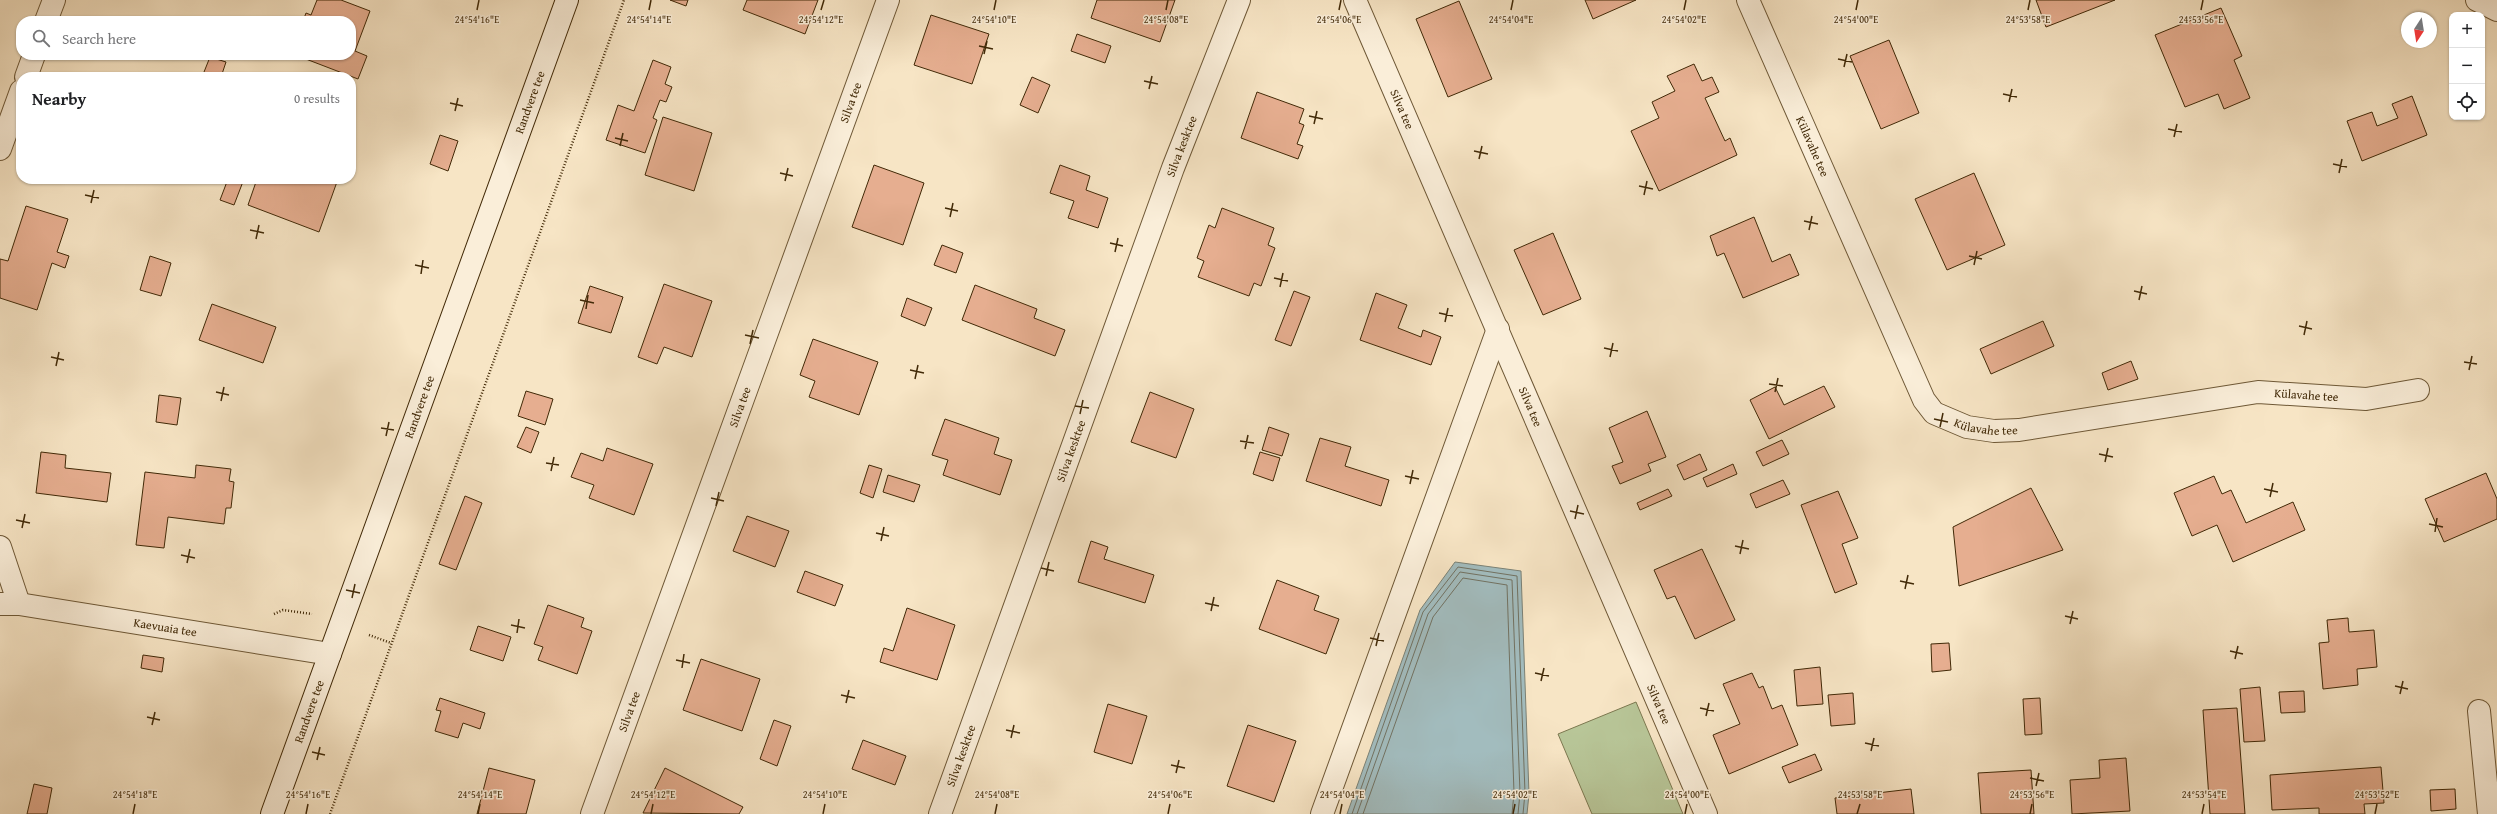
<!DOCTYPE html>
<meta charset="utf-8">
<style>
:root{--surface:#fff;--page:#f2f2f2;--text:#202124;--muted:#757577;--line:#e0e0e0}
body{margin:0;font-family:"Gentium Book Plus",serif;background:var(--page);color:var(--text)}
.controls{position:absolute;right:12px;top:12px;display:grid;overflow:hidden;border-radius:8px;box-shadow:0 1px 3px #0004}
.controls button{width:36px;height:36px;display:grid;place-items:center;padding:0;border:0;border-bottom:1px solid var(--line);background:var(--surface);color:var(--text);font:20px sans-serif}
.compass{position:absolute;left:2401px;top:12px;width:36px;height:36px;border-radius:50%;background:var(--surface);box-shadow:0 1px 3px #0004;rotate:192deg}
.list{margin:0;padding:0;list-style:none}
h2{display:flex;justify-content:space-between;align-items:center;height:52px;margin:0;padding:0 16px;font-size:17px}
h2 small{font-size:13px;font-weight:400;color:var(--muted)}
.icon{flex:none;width:22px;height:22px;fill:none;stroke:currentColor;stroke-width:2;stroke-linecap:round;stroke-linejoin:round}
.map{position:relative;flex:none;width:2497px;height:814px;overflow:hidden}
.search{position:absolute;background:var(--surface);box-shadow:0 1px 3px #0004;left:16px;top:16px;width:340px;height:44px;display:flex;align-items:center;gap:10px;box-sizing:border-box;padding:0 14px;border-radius:16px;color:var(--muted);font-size:15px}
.panel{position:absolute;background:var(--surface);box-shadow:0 1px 3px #0004;left:16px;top:72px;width:340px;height:112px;border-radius:16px}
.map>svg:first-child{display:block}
.green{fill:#b8c698;stroke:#7c7850}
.water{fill:#a2bcbe;stroke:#7b8175}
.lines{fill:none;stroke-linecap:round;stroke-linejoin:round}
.shore{stroke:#727262;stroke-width:1}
.building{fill:#e6ae90;stroke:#412907}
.street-casing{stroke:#6e5836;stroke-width:24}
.secondary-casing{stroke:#412907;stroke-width:24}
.path{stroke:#412907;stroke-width:2.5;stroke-dasharray:1 2;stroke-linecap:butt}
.street{stroke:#faeed9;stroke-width:22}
.secondary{stroke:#faeed9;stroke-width:22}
.ticks{fill:none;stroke:#412907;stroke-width:1.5}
.labels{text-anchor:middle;stroke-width:3;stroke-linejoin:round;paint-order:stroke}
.street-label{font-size:12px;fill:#412907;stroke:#faeed9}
.ticks-label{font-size:10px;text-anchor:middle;fill:#412907;stroke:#faeed9;stroke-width:3;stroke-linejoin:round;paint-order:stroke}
</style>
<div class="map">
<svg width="2497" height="814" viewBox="0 0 2497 814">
<rect width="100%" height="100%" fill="#f7e5c5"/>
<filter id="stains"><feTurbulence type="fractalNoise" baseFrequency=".005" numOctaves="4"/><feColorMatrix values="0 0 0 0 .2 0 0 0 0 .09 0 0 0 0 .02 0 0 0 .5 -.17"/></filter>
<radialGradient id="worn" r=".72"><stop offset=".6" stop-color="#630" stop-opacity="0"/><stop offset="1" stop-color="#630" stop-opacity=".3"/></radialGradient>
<!-- green -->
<path class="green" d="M1636 702 1683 814H1592L1558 734Z"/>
<!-- water -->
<path class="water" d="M1455 562 1521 571 1529 794 1527 814H1347L1420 610Z"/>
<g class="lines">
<!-- shore -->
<path class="shore" d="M1352 814 1423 612 1458 567 1517 576 1525 793 1523 814
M1357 814 1428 614 1460 572 1512 580 1520 793 1518 814
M1363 814 1433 617 1463 578 1507 585 1514 793 1512 814"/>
</g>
<!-- building -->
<path class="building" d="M317 0H341L370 11 355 51 367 56 358 79 298 56 351 55V21H303L306 13 311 15Z
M670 0H688L686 6Z
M747 0H818L805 34 743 10Z
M1097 0H1175L1160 42 1091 18Z
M1585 0H1636L1593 19Z
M2036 0H2115L2046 27Z
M1459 1 1492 79 1448 97 1416 19Z
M2221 8 2242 56 2234 60 2250 98 2224 109 2218 94 2185 107 2155 35Z
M931 15 989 34 972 84 914 65Z
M1077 34 1111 46 1105 63 1071 51Z
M1889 40 1919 113 1881 129 1850 56Z
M210 57 226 62 221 77H202Z
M653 60 671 67 665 84 672 87 666 102 660 100 653 118 657 120 645 153 606 140 618 105 634 111Z
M1694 64 1702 81 1712 77 1719 92 1705 98 1725 141 1730 138 1737 155 1659 191 1631 131 1659 118 1652 102 1675 91 1667 76Z
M264 74 265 77H247Z
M1032 77 1050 85 1038 113 1020 105Z
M1257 92 1304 109 1299 123 1304 125 1297 144 1303 146 1298 159 1241 138Z
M2412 96 2427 135 2362 161 2347 121 2372 112 2377 126 2398 118 2392 104Z
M663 117 712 133 694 191 645 175Z
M440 135 458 141 448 171 430 164Z
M874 165 924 183 903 245 852 227Z
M1060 165 1090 176 1086 190 1108 198 1098 228 1068 218 1074 201 1050 193Z
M1974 173 2005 245 1947 270 1915 199Z
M228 179H244L234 205 220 200Z
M257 179H338L319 232 248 205Z
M26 206 68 219 57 252 69 256 65 268 52 263 37 310 0 298V259L8 261Z
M1222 208 1274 228 1268 245 1275 248 1261 286 1254 283 1249 296 1198 277 1204 261 1197 258 1209 225 1215 228Z
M1754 217 1772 262 1790 254 1799 275 1743 298 1724 253 1717 256 1710 236Z
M1553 233 1581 299 1543 315 1514 250Z
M942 245 963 253 956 273 934 265Z
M150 256 171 263 161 296 140 290Z
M664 284 712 301 692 357 664 347 657 364 638 357Z
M975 285 1037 309 1034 318 1065 330 1055 356 962 320Z
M590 286 623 297 611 333 578 323Z
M1294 291 1310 297 1291 346 1275 340Z
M1376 293 1407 305 1398 328 1421 337 1423 330 1441 337 1431 365 1360 340Z
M907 298 932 308 925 326 901 316Z
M212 304 276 327 263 363 199 340Z
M2043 321 2054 346 1991 374 1980 349Z
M813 339 878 362 859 415 809 397 815 381 800 375Z
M2131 361 2138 379 2108 390 2102 373Z
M1824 386 1835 407 1769 439 1750 400 1775 387 1784 405Z
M526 391 553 399 545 425 518 416Z
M1150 392 1194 409 1176 458 1131 442Z
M159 395 181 398 177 425 156 422Z
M1647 411 1666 457 1648 464 1651 471 1620 484 1612 466 1623 462 1609 428Z
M945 419 999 438 994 454 1012 460 1000 495 943 475 948 460 932 455Z
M526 427 539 432 531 453 517 447Z
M1269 427 1289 434 1282 456 1262 450Z
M1320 438 1351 447 1345 466 1389 480 1381 506 1306 481Z
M1782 440 1789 454 1763 466 1756 452Z
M607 448 653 464 634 515 589 498 594 485 571 477 581 453 603 461Z
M41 452 66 455 65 468 111 473 107 502 36 493Z
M1260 452 1280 458 1273 481 1253 474Z
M1700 454 1707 470 1684 480 1677 465Z
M1733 464 1737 474 1707 487 1703 478Z
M196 465 231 469 229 481 234 482 231 508H226L224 524 168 517 164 548 136 545 145 472 195 478Z
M869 465 882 469 873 498 860 493Z
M2486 473 2497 499V519L2444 542 2425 499Z
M888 475 920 485 914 502 883 492Z
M2214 476 2222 494 2231 490 2246 523 2293 502 2305 530 2233 562 2217 525 2192 536 2174 493Z
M1783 480 1790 494 1756 508 1750 494Z
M2031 488 2063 550 1959 586 1953 527Z
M1668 489 1672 496 1640 510 1637 503Z
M1838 491 1858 538 1842 544 1857 584 1835 593 1801 505Z
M465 496 482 503 456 570 439 564Z
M747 516 789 531 775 567 733 551Z
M1091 541 1108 547 1104 559 1154 575 1145 603 1078 582Z
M1702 549 1735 620 1695 639 1675 596 1667 599 1654 570Z
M805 571 843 585 835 606 797 592Z
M1277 580 1319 596 1314 610 1339 619 1326 654 1259 629Z
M548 605 584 618 581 627 592 631 577 674 538 660 543 647 534 644Z
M907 608 955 625 937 680 880 662 884 648 893 651Z
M2348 618 2349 632 2374 630 2377 667 2357 669 2358 685 2323 689 2319 643 2329 642 2327 620Z
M478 626 511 637 503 661 470 650Z
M1949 643 1951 670 1932 672 1931 644Z
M143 655 164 658 162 672 141 668Z
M701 659 760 679 742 731 683 710Z
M1820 667 1823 704 1797 706 1794 670Z
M1752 673 1759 688 1763 686 1772 709 1782 705 1798 745 1729 774 1713 735 1740 724 1723 684Z
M2260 687 2265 741 2244 742 2240 689Z
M2304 691 2305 712 2281 713 2279 692Z
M1853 693 1855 724 1831 726 1828 695Z
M440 698 485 713 480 729 463 723 458 738 435 731 441 711 436 710Z
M2040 698 2042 734 2025 735 2023 699Z
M1108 704 1147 716 1132 764 1094 752Z
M2237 708 2245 814H2210L2203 710Z
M774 720 791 726 777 766 760 759Z
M1248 725 1296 741 1274 802 1227 786Z
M863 740 906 756 895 785 852 769Z
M1815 754 1822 770 1789 783 1782 767Z
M2126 758 2130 811 2072 814 2070 780 2100 778 2099 760Z
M2381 767 2384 803 2364 804 2365 814H2319V808L2272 810 2270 775Z
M489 768 535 780 526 814H477Z
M665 768 743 807 739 814 643 813Z
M2031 770 2034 814H1981L1978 773Z
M34 784 52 788 47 814H27Z
M1911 789 1914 814H1837L1835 798Z
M2455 789 2456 809 2431 811 2430 790Z"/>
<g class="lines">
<defs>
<g id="street">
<path id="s1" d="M1355 0 1706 814"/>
<path id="s2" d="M1748 0 1924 400 1934 413 1967 427 1994 431 2019 430 2258 392 2366 399 2418 390"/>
<path d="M2477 0 2497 10"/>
<path d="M46 21 54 0"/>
<path d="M26 77 34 55"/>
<path d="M0 149 21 91"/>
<path d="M0 547 19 604"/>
<path id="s3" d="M0 604H19L330 654"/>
<path d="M2479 711 2489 814"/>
<path id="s4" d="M592 814 888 0"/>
<path id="s5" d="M940 814 1173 168 1239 0"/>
<path d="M1322 814 1498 329"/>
</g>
<g id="secondary">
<path id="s6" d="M272 814 567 0"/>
</g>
</defs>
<!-- street casing -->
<use href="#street" class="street-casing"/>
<!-- secondary casing -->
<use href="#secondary" class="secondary-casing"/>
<!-- path -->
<path class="path" d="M274 614 283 610 312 614
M369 635 391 643
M330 814 624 0"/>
<!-- street -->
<use href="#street" class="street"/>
<!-- secondary -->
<use href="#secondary" class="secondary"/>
</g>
<!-- ticks -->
<path class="ticks" d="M477 10 479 0M649 10 651 0M821 10 824 0M994 10 996 0M1166 10 1168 0M1339 10 1341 0M1511 10 1513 0M1684 10 1686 0M1856 10 1858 0M2028 10 2030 0M2201 10 2203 0M979 46 993 49M984 54 987 41M1838 59 1852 62M1844 67 1847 54M1144 81 1158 84M1149 89 1152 76M2003 94 2017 97M2009 102 2012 89M450 103 463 106M455 111 458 98M1309 116 1323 119M1314 124 1317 111M2168 129 2182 132M2174 137 2177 124M615 138 628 141M620 146 623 133M1474 151 1488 154M1479 159 1482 146M2333 164 2347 167M780 173 793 176M2339 173 2342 159M785 181 788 168M1639 186 1653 189M85 195 99 198M1644 195 1647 181M91 203 94 190M945 208 958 211M950 217 953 203M1804 221 1818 224M250 230 264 233M1809 230 1812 216M256 239 259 225M1110 243 1123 246M1115 252 1118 238M1969 256 1982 259M415 265 429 268M1974 265 1977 251M421 274 423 260M1274 278 1288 281M1280 287 1283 273M2134 291 2147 294M580 300 594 303M2139 300 2142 286M586 309 588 295M1439 313 1453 316M1445 322 1448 308M2299 326 2312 329M745 335 759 338M2304 335 2307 321M750 344 753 330M1604 348 1618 351M51 357 64 360M1610 357 1613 343M2464 362 2477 364M56 366 59 352M910 370 924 373M2469 370 2472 356M915 379 918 365M1769 384 1783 386M216 392 229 395M1775 392 1778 378M221 401 224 387M1075 406 1089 408M1080 414 1083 400M1934 419 1948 422M1940 427 1943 413M381 428 394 430M386 436 389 422M1240 441 1254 443M1245 449 1248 435M2099 454 2113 457M2105 462 2108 448M546 463 559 465M551 471 554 457M1405 476 1419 479M1410 484 1413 470M2264 489 2278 492M2270 497 2273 483M711 498 724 501M716 506 719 492M1570 511 1584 514M1575 519 1578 505M16 520 30 523M2429 524 2443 527M22 528 25 514M2435 532 2437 518M876 533 889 536M881 541 884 527M1735 546 1749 549M1740 554 1743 540M181 555 195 558M187 563 190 549M1041 568 1054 571M1046 576 1049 562M1900 581 1914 584M1905 589 1908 575M346 590 360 593M352 598 355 584M1205 603 1219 606M1211 611 1214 597M2065 616 2078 619M2070 624 2073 611M511 625 525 628M517 633 519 619M1370 638 1384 641M1376 646 1379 633M2230 651 2243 654M2235 659 2238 646M676 660 690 663M682 668 684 654M1535 673 1549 676M1541 681 1544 668M2395 686 2408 689M2400 694 2403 681M841 695 855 698M846 703 849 690M1700 708 1714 711M1706 716 1709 703M147 717 160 720M152 725 155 712M1006 730 1020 733M1011 738 1014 725M1865 743 1879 746M1871 751 1874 738M312 752 325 755M317 760 320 747M1171 765 1185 768M1176 773 1179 760M2030 778 2044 781M2036 786 2039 773M133 814 135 804M306 814 308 804M478 814 480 804M651 814 653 804M823 814 825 804M995 814 997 804M1168 814 1170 804M1340 814 1342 804M1513 814 1515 804M1685 814 1687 804M1857 814 1860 804M2030 814 2032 804M2202 814 2204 804M2375 814 2377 804"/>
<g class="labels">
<!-- street labels -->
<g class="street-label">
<text dy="4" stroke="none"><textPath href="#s6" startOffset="757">Randvere tee</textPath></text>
<text dy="4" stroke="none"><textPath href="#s4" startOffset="757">Silva tee</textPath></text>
<text dy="4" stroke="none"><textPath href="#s1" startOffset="119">Silva tee</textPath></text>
<text dy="4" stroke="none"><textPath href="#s5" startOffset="710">Silva kesktee</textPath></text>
<text dy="4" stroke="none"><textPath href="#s2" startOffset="160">Külavahe tee</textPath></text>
<text dy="4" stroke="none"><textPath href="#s2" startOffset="832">Külavahe tee</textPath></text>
<text dy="4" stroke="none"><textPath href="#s6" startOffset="433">Randvere tee</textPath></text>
<text dy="4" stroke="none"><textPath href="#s4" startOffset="433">Silva tee</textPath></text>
<text dy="4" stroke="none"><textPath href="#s1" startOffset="443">Silva tee</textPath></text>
<text dy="4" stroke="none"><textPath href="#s2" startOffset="508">Külavahe tee</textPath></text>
<text dy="4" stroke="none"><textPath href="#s5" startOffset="386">Silva kesktee</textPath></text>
<text dy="4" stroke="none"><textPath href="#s3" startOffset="167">Kaevuaia tee</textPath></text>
<text dy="4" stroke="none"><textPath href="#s1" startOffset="767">Silva tee</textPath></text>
<text dy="4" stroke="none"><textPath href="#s4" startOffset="109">Silva tee</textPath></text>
<text dy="4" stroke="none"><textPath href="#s6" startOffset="109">Randvere tee</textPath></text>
<text dy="4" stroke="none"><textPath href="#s5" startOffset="62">Silva kesktee</textPath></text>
</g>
</g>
<g class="ticks-label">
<text x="477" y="23">24°54'16"E</text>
<text x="649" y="23">24°54'14"E</text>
<text x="821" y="23">24°54'12"E</text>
<text x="994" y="23">24°54'10"E</text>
<text x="1166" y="23">24°54'08"E</text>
<text x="1339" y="23">24°54'06"E</text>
<text x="1511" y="23">24°54'04"E</text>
<text x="1684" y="23">24°54'02"E</text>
<text x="1856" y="23">24°54'00"E</text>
<text x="2028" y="23">24°53'58"E</text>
<text x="2201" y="23">24°53'56"E</text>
<text x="135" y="798">24°54'18"E</text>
<text x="308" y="798">24°54'16"E</text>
<text x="480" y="798">24°54'14"E</text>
<text x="653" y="798">24°54'12"E</text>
<text x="825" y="798">24°54'10"E</text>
<text x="997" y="798">24°54'08"E</text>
<text x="1170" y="798">24°54'06"E</text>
<text x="1342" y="798">24°54'04"E</text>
<text x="1515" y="798">24°54'02"E</text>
<text x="1687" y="798">24°54'00"E</text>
<text x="1860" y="798">24°53'58"E</text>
<text x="2032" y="798">24°53'56"E</text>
<text x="2204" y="798">24°53'54"E</text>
<text x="2377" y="798">24°53'52"E</text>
</g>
<rect width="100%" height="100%" filter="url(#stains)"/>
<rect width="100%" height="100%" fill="url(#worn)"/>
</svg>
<div class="controls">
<button>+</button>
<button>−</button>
<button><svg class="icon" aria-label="locate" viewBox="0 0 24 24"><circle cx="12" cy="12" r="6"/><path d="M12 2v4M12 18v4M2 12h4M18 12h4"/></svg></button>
</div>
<svg class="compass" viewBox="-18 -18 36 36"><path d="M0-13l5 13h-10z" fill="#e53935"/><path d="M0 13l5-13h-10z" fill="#757577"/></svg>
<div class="search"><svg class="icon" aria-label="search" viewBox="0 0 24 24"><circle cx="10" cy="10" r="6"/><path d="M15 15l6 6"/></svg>Search here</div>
<section class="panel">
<h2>Nearby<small>0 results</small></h2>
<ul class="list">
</ul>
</section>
</div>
